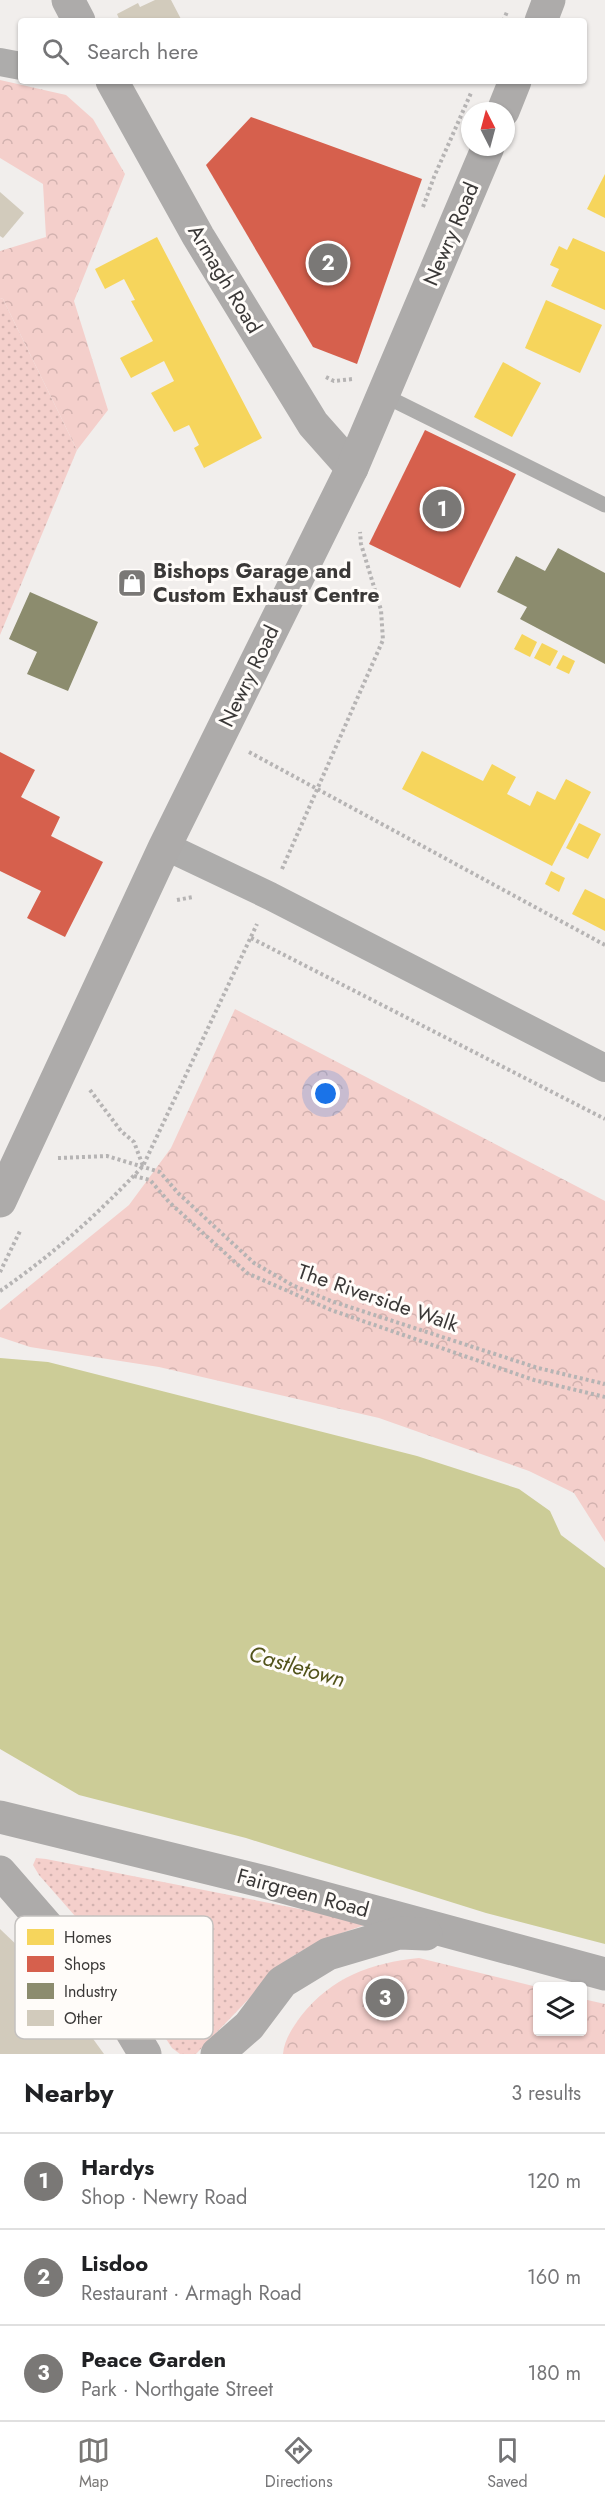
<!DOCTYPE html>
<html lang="en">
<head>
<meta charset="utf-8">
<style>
  body { margin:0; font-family:Jost,sans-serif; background:#f6f6f6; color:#202124 }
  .controls { position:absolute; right:18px; bottom:18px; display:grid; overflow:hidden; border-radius:6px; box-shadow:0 2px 4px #0004 }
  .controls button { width:54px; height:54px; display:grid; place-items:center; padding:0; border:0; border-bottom:2px solid #e0e0e0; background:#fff; color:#202124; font:30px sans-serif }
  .compass { position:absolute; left:461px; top:102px; width:54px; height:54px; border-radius:50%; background:#fff; box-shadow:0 2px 4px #0004; rotate:354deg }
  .you { position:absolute; left:326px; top:1094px; width:21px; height:21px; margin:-15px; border:4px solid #fff; border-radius:50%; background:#1a73e8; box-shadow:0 0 0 9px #1a73e833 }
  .badge { display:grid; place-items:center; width:39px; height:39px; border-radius:50%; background:#7a7876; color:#fff; font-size:20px; font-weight:700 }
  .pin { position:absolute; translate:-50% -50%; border:3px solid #fff; box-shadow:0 2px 6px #0006 }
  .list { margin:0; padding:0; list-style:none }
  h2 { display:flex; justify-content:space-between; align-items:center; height:78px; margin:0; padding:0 24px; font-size:26px }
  h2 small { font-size:20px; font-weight:400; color:#757577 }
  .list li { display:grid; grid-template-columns:39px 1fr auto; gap:18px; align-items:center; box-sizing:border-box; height:96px; padding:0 24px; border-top:2px solid #e0e0e0 }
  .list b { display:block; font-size:22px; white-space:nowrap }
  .list p { margin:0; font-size:20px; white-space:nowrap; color:#757577 }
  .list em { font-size:20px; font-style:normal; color:#757577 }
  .icon { flex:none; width:33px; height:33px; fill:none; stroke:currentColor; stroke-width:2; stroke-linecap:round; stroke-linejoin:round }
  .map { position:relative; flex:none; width:605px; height:2054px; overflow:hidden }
  .search { position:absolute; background:#fff; box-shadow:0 2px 4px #0004; left:18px; right:18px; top:18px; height:66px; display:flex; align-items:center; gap:15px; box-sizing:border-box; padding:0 21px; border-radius:6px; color:#757577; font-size:22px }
  .sheet { height:366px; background:#fff }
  nav { display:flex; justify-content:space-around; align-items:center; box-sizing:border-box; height:84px; border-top:2px solid #e0e0e0; background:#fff; font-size:16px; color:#757577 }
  nav a { display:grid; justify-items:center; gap:3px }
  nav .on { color:#7a7876 }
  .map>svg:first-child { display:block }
  .grass { fill:url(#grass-dots) }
  .forest { fill:url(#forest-crowns) }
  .water { fill:#cccc97 }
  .homes { fill:#f6d55c }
  .shops { fill:#d6604d }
  .industry { fill:#8c8c6e }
  .building { fill:#d2cbbc }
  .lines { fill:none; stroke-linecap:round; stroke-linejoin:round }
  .path { stroke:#b6b4b4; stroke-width:4; stroke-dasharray:3 3; stroke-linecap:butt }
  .service { stroke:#adacab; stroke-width:15 }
  .minor { stroke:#adacab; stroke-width:28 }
  .secondary { stroke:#adabaa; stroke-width:33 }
  .labels { text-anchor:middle; stroke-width:6; stroke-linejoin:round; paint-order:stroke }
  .street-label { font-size:21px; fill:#3a3837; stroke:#fffcf9 }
  .poi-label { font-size:21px; font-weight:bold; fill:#3a3837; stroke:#fffcf9; text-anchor:start }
  .water-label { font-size:22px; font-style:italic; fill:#52531a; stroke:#fffcf9 }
  .key { fill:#fffcf9; stroke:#c4c1bf; stroke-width:1.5 }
  .key-label { font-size:16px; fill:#3a3837 }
</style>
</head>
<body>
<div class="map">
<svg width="605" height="2054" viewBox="0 0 605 2054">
  <defs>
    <pattern id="grass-dots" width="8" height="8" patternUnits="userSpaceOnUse" patternTransform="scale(1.5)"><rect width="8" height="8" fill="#f4cfcb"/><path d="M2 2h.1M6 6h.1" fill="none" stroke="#d2b2af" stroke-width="1.8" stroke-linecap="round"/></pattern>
    <pattern id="forest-crowns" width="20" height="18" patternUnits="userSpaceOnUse" patternTransform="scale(1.5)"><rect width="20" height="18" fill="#f4cfcb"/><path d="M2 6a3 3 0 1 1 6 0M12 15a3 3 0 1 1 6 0" fill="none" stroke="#d2b2af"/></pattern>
  </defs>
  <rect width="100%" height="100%" fill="#f1eeec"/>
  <g class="grass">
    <path d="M0 298 3 299 77 450 0 635Z"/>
    <path d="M36 1858 46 1859 371 1923C340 1933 311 1943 284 1962L196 2054H180L172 2048 118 1965 39 1875 33 1865Z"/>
  </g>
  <g class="forest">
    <path d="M0 80 66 95 93 119 125 174 74 301 108 410 77 450 3 299 0 298V251L46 237 43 184 0 158Z"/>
    <path d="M235 1009 605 1201V1542L574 1493 529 1471 379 1418 159 1367 30 1347 0 1337V1310L129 1205 171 1148Z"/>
    <path d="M419 1958 537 1987 538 2032H582L583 1999 605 2004V2054H283C284 2040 293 2027 301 2016 332 1977 371 1963 419 1958Z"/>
  </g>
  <path class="water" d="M0 1358 48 1362 417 1456 519 1489 550 1511 561 1535 605 1568V1944L486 1913 246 1838 79 1795 0 1749Z"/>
  <g class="homes">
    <path d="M605 174V218L587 209Z"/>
    <path d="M157 237 262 438 204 468 194 448 199 445 189 425 174 432 151 393 174 381 164 361 131 378 120 358 153 341 131 301 135 300 124 279 105 289 95 269Z"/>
    <path d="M573 238 605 252V310L551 286 559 269 550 265 559 246 567 250Z"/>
    <path d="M546 300 602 325 580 373 525 348Z"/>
    <path d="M503 362 541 383 512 437 474 417Z"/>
    <path d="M522 634 537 642 530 657 514 649Z"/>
    <path d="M542 643 558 651 550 666 534 658Z"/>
    <path d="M563 655 575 661 569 674 556 668Z"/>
    <path d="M422 751 483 781 492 764 516 777 507 794 530 806 537 791 555 800 566 779 591 792 552 866 402 789Z"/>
    <path d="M579 823 601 834 588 859 566 848Z"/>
    <path d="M551 871 565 878 559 892 545 884Z"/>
    <path d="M585 889 605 899V931L572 914Z"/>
  </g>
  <g class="shops">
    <path d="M251 117 422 179 357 364 313 347 206 165Z"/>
    <path d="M425 430 516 474 460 588 369 544Z"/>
    <path d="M0 752 35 770 21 797 60 817 51 836 103 862 65 937 27 918 41 891 0 871Z"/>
  </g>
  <g class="industry">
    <path d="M558 548 605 573V664L520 619 527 607 497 592 516 556 545 571Z"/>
    <path d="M30 592 98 622 68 691 27 674 37 652 9 639Z"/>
  </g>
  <g class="building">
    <path d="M155 0H171L182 21H120L117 14 138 3 140 7Z"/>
    <path d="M0 192 24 213 3 238 0 236Z"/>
    <path d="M0 1929 43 1970 104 2054H0Z"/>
  </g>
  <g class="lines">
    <g class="path">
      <path d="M503 21 507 12"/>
      <path d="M423 207 434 177 471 93"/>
      <path d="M326 377 334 381 353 379"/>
      <path d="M249 752 605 945"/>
      <path d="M282 869 383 640 381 610 361 544 360 532"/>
      <path d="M177 900 193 897"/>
      <path d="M251 938 605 1119"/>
      <path d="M90 1090 121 1131 134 1142 143 1166"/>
      <path d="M58 1158 107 1156 160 1172 178 1193 254 1263 292 1285 331 1301 538 1368 605 1384"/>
      <path d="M134 1176 150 1180 169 1202 247 1273 331 1310 534 1380 605 1397"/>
      <path d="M0 1272 21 1229"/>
      <path d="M0 1291C55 1253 97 1215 143 1166L257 924"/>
    </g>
    <path class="service" d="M383 395 605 505"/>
    <g class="minor">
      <path d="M0 62 21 66"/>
      <path d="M165 846 270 896 605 1068"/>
    </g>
    <g class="secondary">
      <path d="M68 0 79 21"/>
      <path d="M541 21 549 0"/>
      <path d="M112 81 198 236 313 424 352 468"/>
      <path d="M503 111 515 81"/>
      <path d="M0 1201 165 846 352 468 488 147"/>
      <path d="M0 1817 265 1882 605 1974"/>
      <path d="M0 1872 115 2004 145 2054"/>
      <path d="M217 2054 249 2026 282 1982 328 1954 399 1933 426 1934"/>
    </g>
  </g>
  <defs>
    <g id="shop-square" transform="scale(1.5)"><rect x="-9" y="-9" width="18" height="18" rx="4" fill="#7a7876" stroke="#fffcf9"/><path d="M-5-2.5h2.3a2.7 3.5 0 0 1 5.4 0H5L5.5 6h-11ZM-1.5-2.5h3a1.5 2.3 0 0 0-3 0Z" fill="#fff"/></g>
  </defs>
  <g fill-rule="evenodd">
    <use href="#shop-square" x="132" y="583"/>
  </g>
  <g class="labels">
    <g class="street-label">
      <text transform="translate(451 234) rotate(-67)" y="7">Newry Road</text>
      <text transform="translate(225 279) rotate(59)" y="7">Armagh Road</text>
      <text transform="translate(249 676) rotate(-64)" y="7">Newry Road</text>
      <text transform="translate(378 1298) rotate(19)" y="7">The Riverside Walk</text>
      <text transform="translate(303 1893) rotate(15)" y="7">Fairgreen Road</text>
    </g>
    <g class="poi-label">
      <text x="153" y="578">Bishops Garage and<tspan x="153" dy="24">Custom Exhaust Centre</tspan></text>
    </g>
    <g class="water-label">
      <text transform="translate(297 1666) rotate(16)" y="8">Castletown</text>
    </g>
  </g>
  <rect x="15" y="1916" width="198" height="123" rx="9" class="key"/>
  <rect x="27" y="1929" width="27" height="16" fill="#f6d55c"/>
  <rect x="27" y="1956" width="27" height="16" fill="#d6604d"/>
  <rect x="27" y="1983" width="27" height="16" fill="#8c8c6e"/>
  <rect x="27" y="2010" width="27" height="16" fill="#d2cbbc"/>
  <g class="key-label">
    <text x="64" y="1943">Homes</text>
    <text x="64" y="1970">Shops</text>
    <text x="64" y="1997">Industry</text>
    <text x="64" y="2024">Other</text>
  </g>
</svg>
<div class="controls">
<button><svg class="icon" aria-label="layers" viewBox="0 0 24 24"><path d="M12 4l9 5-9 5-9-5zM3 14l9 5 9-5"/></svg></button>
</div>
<svg class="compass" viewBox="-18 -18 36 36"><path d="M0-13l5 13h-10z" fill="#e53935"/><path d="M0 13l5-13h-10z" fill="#757577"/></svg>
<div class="you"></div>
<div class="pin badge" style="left:442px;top:509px">1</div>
<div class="pin badge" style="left:328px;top:263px">2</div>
<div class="pin badge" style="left:385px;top:1998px">3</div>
<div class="search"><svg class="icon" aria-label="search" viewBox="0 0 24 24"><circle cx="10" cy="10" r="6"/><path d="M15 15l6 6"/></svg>Search here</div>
</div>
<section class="sheet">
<h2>Nearby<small>3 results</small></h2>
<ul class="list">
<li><span class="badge">1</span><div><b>Hardys</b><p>Shop · Newry Road</p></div><em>120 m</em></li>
<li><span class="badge">2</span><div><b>Lisdoo</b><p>Restaurant · Armagh Road</p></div><em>160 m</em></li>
<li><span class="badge">3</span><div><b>Peace Garden</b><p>Park · Northgate Street</p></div><em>180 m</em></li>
</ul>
</section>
<nav>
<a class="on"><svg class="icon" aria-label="map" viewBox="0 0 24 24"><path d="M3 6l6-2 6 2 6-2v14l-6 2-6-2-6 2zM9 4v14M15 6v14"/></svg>Map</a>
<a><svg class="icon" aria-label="directions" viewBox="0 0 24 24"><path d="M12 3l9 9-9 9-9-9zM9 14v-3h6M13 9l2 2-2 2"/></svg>Directions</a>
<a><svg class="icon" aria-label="saved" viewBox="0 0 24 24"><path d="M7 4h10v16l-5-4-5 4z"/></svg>Saved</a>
</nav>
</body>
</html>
